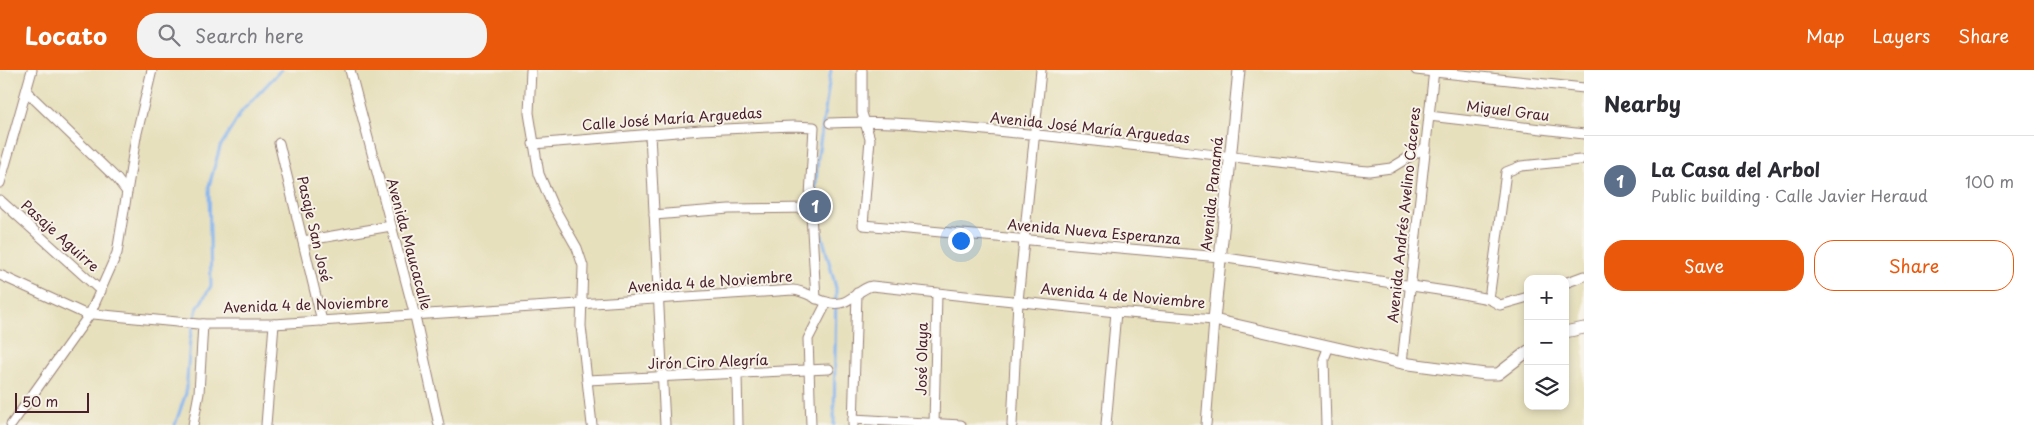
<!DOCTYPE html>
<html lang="en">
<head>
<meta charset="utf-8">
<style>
  body { margin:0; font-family:"Playpen Sans",sans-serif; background:#f2f2f3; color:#2b2b33 }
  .controls { position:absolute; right:15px; bottom:15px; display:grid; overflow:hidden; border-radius:10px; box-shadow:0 2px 8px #0003 }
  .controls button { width:45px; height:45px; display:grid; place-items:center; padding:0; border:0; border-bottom:1px solid #e1e1e2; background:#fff; color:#2b2b33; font:25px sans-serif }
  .scale { position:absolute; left:15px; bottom:12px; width:74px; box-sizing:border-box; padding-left:5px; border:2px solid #4a1f2b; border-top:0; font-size:14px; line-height:18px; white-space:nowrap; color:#4a1f2b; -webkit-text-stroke:4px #f7f3e8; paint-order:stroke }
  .you { position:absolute; left:960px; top:170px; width:18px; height:18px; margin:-12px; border:4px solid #fff; border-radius:50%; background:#1a73e8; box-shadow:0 0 0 8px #1a73e833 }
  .badge { display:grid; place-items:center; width:32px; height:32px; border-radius:50%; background:#ea580c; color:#fff; font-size:16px; font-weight:700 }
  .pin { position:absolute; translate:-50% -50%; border:2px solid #fff; box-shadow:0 1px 5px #0006 }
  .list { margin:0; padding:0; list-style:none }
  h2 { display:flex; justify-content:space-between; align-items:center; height:65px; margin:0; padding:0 20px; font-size:21px }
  h2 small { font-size:16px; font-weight:400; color:#7c7c81 }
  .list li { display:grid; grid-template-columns:32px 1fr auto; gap:15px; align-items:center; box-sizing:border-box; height:90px; padding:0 20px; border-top:1px solid #e1e1e2 }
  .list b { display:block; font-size:19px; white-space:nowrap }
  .list p { margin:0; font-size:16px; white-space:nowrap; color:#7c7c81 }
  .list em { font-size:16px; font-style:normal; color:#7c7c81 }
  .actions { display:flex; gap:10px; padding:15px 20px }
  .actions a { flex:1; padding:11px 0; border:1px solid #ea580c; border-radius:20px; text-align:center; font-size:18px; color:#ea580c }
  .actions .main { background:#ea580c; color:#fff }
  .icon { flex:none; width:28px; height:28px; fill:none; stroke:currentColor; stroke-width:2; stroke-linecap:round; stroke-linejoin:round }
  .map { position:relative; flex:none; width:1584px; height:355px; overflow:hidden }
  header { display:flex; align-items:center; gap:30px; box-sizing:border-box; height:70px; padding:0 25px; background:#ea580c; color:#fff }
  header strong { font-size:24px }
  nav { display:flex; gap:28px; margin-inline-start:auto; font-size:18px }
  .search { width:350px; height:45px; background:#f2f2f3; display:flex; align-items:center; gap:12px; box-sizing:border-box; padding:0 18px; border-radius:20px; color:#7c7c81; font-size:19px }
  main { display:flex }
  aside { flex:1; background:#fff }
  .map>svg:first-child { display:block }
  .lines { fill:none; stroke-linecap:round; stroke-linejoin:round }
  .stream { stroke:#85b5f0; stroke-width:3 }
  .minor-casing { stroke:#988074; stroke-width:11 }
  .tertiary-casing { stroke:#988074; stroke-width:13 }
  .minor { stroke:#fff; stroke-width:9 }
  .tertiary { stroke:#fff; stroke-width:11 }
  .labels { text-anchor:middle; stroke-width:4; stroke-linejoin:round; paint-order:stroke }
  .street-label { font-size:14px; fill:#4a1f2b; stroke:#f7f3e8 }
</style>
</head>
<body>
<header>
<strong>Locato</strong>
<div class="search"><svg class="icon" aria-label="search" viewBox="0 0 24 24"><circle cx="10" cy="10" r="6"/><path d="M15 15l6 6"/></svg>Search here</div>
<nav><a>Map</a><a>Layers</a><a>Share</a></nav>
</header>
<main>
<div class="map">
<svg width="1584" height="355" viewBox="0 0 1584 355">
  <rect width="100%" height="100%" fill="#f7f3e8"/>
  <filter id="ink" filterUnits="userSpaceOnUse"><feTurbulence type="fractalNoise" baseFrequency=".02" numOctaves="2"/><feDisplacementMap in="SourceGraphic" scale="10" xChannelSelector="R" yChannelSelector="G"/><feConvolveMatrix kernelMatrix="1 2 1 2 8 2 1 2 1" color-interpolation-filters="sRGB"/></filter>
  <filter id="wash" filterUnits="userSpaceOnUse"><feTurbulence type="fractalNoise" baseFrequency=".0096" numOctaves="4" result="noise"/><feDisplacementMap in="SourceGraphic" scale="20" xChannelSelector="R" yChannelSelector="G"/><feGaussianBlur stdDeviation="1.12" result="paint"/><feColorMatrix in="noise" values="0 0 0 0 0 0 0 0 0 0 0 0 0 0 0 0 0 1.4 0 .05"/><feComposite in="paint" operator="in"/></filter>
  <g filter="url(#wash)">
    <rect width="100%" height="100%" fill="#e7e0bd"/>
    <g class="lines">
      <g class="stream">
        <path d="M831 0 818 86 815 125 821 162 836 218 834 355"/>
        <path d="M175 355 186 323 190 269 197 239 211 216 209 116 220 77 242 41 281 0"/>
      </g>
    </g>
  </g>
  <g filter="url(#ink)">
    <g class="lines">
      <g class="minor-casing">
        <g id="minor">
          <path d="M350 0 415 246 439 355"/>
          <path d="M531 0 529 43 539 104 552 134 577 178 583 196 581 256 592 355"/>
          <path d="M862 0V43L870 69 863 155 1220 187 1452 222 1489 229 1500 235 1528 227"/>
          <path d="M1416 0 1584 18"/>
          <path d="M27 22 117 109 127 122"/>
          <path d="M1429 46 1584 64"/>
          <path d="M830 53C882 50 933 56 985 60 1113 71 1240 90 1369 101L1391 98 1426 77"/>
          <path d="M650 64 665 355"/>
          <path d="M279 73 322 251"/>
          <path d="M533 74 701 60 793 56 814 57 810 126 816 229"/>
          <path d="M0 113 32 0"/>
          <path d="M0 130 101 221"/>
          <path d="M654 145 729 139 810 138"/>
          <path d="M303 171 391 156"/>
          <path d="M0 205 83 243 198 254H274L793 220C809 221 822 236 840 233 851 232 860 218 872 216L1116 242 1214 250 1206 355"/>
          <path d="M1565 213 1584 206"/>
          <path d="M1489 229 1506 102 1521 96 1580 90"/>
          <path d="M1402 293 1434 0"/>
          <path d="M737 305 738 355"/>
          <path d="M587 310 829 299"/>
          <path d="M853 349 961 355"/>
          <path d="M11 355 90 244 117 183 136 67 152 0"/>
          <path d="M193 355 199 323 203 254"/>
          <path d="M266 355 274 254"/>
          <path d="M811 355 808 269 827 232"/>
          <path d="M853 355 857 223"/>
          <path d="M934 355 937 223"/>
          <path d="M1012 355 1018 231 1041 0"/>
          <path d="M1106 355 1116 242"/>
          <path d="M1326 355 1324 289 1329 276"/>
        </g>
      </g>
      <g class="tertiary-casing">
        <g id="tertiary">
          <path d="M1239 0 1214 250 1402 293 1485 304H1498L1528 281"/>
          <path d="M1565 262 1584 258"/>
        </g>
      </g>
      <use href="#minor" class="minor"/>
      <use href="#tertiary" class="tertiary"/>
    </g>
  </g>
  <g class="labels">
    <g class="street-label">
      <text transform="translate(1508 41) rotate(7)" y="5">Miguel Grau</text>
      <text transform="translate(672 49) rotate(-4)" y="5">Calle José María Arguedas</text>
      <text transform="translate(1090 58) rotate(6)" y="5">Avenida José María Arguedas</text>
      <text transform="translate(1212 124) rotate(-84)" y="5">Avenida Panamá</text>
      <text transform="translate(1404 145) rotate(-84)" y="5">Avenida Andrés Avelino Cáceres</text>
      <text transform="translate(314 159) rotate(77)" y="5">Pasaje San José</text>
      <text transform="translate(1094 162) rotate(5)" y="5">Avenida Nueva Esperanza</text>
      <text transform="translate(60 166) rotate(42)" y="5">Pasaje Aguirre</text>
      <text transform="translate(409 174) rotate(75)" y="5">Avenida Maucacalle</text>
      <text transform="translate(710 212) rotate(-4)" y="5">Avenida 4 de Noviembre</text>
      <text transform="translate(1123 226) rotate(5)" y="5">Avenida 4 de Noviembre</text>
      <text transform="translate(306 235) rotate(-2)" y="5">Avenida 4 de Noviembre</text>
      <text transform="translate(922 289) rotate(-89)" y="5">José Olaya</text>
      <text transform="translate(708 292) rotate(-2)" y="5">Jirón Ciro Alegría</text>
    </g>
  </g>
</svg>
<div class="controls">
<button>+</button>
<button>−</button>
<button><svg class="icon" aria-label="layers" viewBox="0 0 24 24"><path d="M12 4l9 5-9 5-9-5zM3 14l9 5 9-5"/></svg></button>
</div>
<div class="scale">50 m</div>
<div class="you"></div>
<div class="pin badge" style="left:815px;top:136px;background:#5c6f8a">1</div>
</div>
<aside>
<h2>Nearby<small></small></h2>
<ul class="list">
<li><span class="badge" style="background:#5c6f8a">1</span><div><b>La Casa del Arbol</b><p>Public building · Calle Javier Heraud</p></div><em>100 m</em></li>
</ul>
<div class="actions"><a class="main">Save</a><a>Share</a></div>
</aside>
</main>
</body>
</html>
